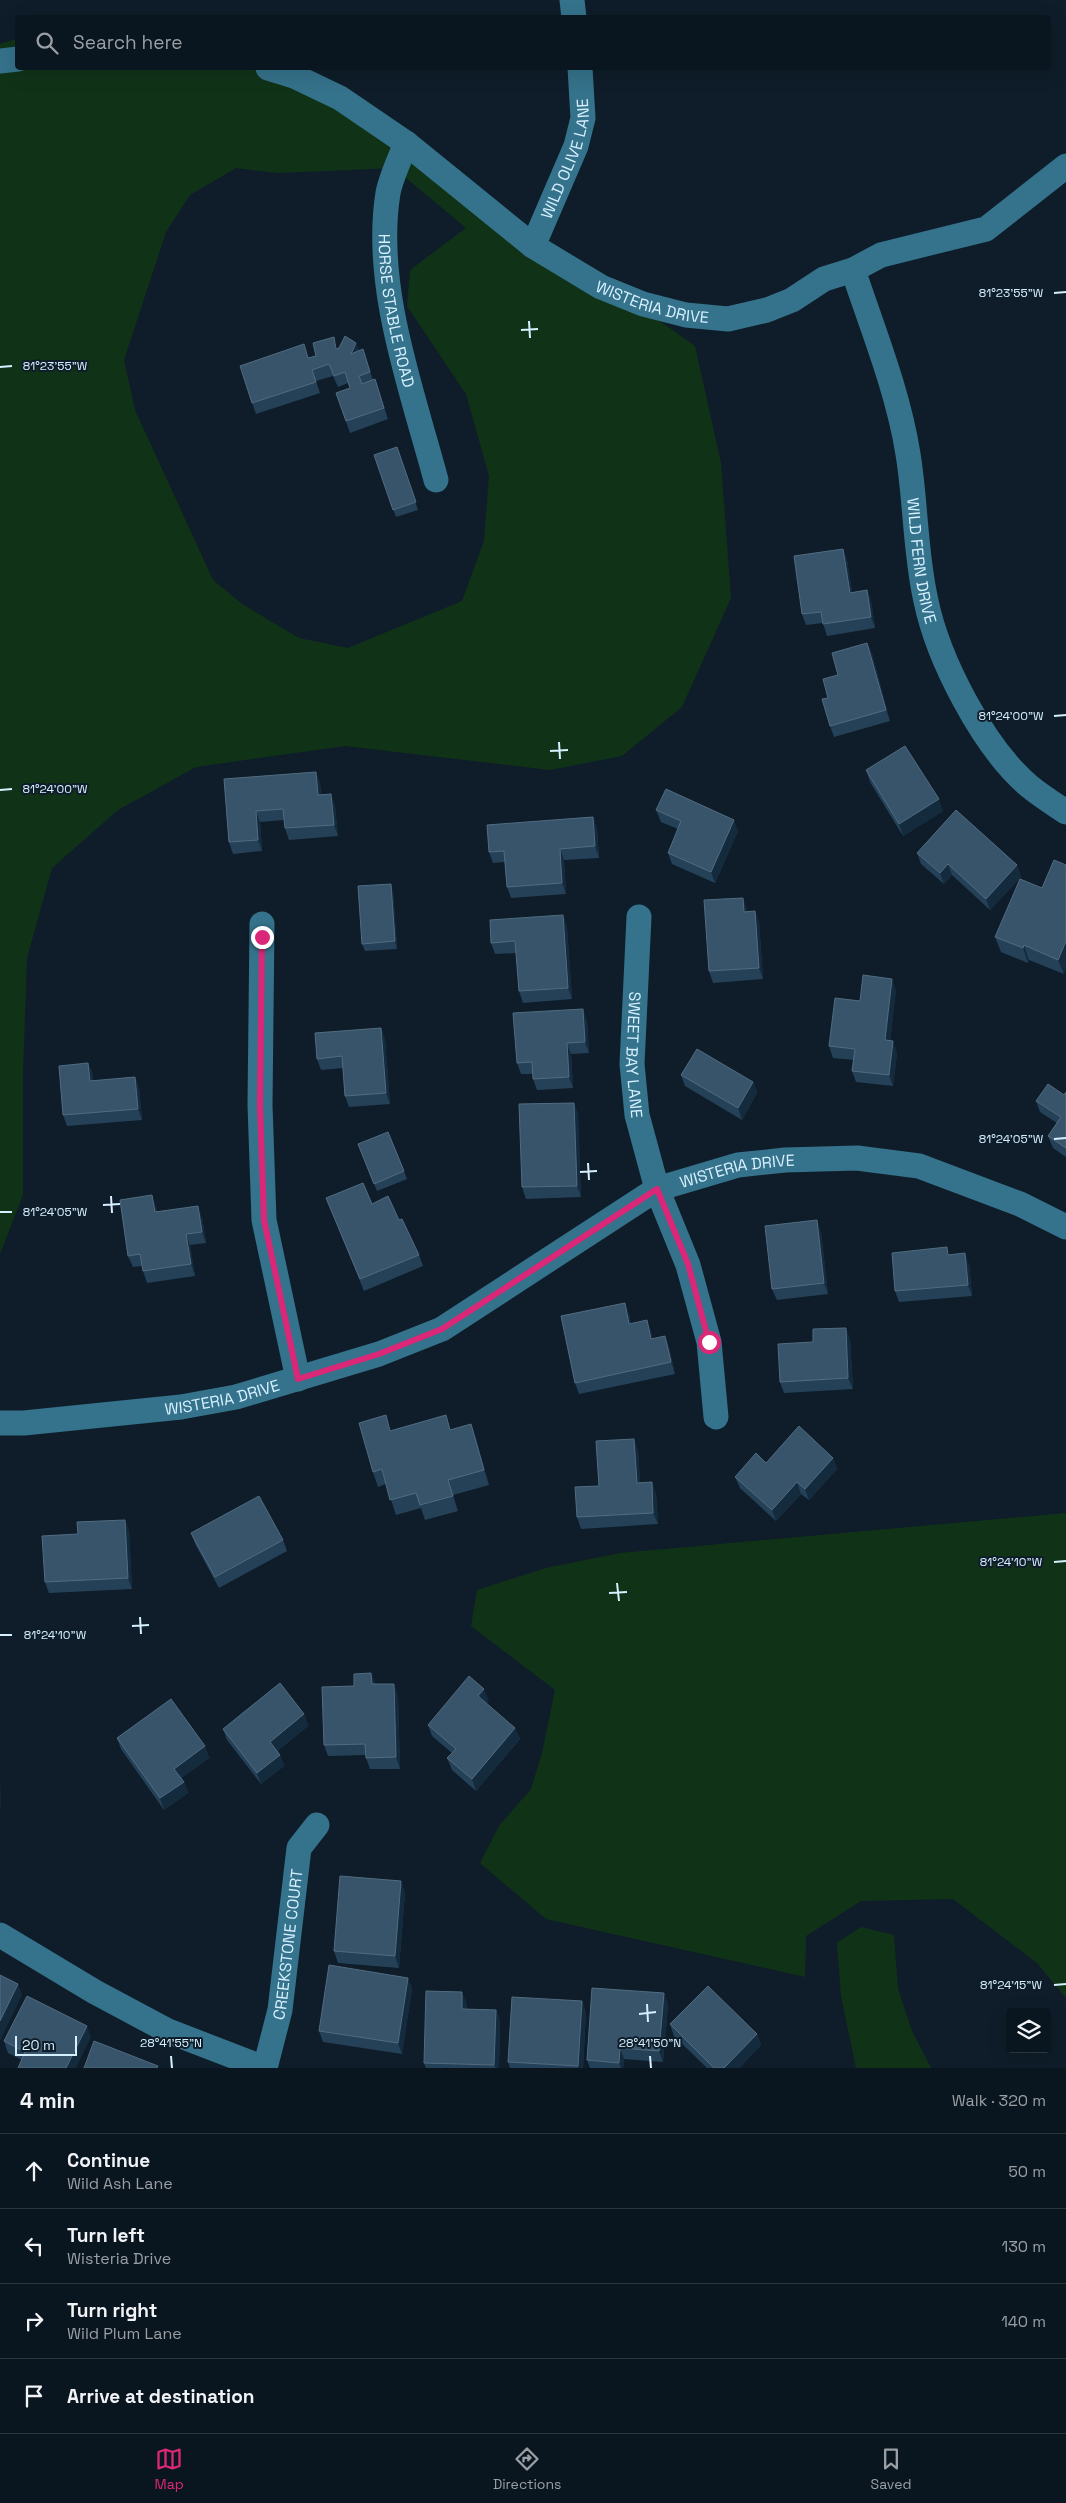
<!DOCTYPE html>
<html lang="en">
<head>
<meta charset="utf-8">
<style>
  body { margin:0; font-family:"Space Grotesk",sans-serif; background:#131f28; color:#f1f3f6 }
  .controls { position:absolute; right:15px; bottom:15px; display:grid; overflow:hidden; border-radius:5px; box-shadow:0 5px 20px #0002 }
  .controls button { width:45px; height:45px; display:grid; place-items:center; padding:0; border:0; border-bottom:1px solid #2a353d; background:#0a161f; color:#f1f3f6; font:25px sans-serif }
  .scale { position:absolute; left:15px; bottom:12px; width:62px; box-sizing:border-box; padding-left:5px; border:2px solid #d6f0ff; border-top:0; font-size:14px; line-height:18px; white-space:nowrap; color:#d6f0ff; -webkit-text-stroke:4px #0e1d29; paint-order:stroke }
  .stop { position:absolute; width:15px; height:15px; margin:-11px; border:4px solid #db2777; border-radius:50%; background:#fff }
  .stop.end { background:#db2777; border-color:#fff; box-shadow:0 1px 5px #0008 }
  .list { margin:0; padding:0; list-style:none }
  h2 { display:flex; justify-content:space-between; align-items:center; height:65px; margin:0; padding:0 20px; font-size:21px }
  h2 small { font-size:16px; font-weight:400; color:#999fa4 }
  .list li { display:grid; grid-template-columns:32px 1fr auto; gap:15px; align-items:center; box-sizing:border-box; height:75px; padding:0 20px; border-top:1px solid #2a353d }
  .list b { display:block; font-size:19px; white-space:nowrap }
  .list p { margin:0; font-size:16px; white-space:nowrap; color:#999fa4 }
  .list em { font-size:16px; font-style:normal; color:#999fa4 }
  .icon { flex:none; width:28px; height:28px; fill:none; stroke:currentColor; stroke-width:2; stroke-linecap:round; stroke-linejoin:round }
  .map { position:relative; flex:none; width:1066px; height:2068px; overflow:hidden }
  .search { position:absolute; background:#0a161f; box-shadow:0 5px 20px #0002; left:15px; right:15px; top:15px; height:55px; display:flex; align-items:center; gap:12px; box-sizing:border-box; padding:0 18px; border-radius:5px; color:#999fa4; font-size:19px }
  .sheet { height:365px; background:#0a161f }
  nav { display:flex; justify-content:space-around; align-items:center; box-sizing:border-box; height:70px; border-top:1px solid #2a353d; background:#0a161f; font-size:14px; color:#999fa4 }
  nav a { display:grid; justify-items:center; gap:2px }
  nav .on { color:#db2777 }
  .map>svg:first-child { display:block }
  .green { fill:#103318; fill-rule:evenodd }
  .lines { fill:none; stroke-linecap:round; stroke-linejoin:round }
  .minor { stroke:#35728b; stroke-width:25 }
  .wall { fill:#254158 }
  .shaded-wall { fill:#142b3d }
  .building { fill:#38546a; stroke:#516c81 }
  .route { stroke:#db2777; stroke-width:6 }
  .ticks { fill:none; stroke:#d6f0ff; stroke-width:2 }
  .labels { text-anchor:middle; stroke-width:4; stroke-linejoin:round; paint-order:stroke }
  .street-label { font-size:16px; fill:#d6f0ff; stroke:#0e1d29 }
  .ticks-label { font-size:12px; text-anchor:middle; fill:#d6f0ff; stroke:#0e1d29; stroke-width:4; stroke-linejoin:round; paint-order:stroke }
</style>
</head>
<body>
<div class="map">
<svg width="1066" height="2068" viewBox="0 0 1066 2068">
  <rect width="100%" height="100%" fill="#0e1d29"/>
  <g class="green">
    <path d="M13 40H17L18 68H277L314 75 695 346 721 463 731 598 682 707 622 756 550 770 345 746 196 767 118 810 52 868 27 958 23 1072V1195L0 1254V44ZM236 168 278 173 394 168 466 228 410 270 407 306 466 394 489 476 484 541 462 601 348 648 299 638 242 604 213 580 135 410 124 360 166 232 190 195Z"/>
    <path d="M1066 1513V1998L1037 1963 953 1899 861 1901 806 1936 805 1977 546 1919 480 1863 499 1826 531 1789 542 1753 555 1690 471 1626 477 1590 546 1568 620 1553Z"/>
    <path d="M861 1927 894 1935 898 1989 912 2031 931 2068H856L841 1996 837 1943Z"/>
  </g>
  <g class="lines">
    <g class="minor">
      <path d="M572 0 574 18"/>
      <path d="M0 61 18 59"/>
      <path id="s1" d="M268 68 294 76 340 98 406 143 533 246 601 287 643 304 686 315 728 319 767 310 792 300 824 279 853 270 881 255 986 229 1066 166"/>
      <path id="s2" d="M406 143C400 159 391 177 388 193 373 286 412 390 436 480"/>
      <path id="s3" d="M533 246 576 146 583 118 580 68"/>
      <path id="s4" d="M853 270C873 330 898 391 908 454 916 503 915 553 926 601 938 659 983 747 1029 786 1041 796 1054 804 1066 812"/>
      <path id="s5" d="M639 917 632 1064 637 1115 657 1189 688 1265 709 1342 716 1417"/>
      <path d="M262 924 260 1105 264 1220 298 1379"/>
      <path id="s6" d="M0 1423H24L181 1407 236 1397 379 1354 442 1329 657 1189 738 1165 785 1160 857 1158 919 1166 1020 1204 1066 1227"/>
      <path d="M0 1935 95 1992 168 2031 264 2068"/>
      <path id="s7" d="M265 2068 280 2010 299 1848 317 1825"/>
    </g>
  </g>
  <g class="wall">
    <path d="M338 348 359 351 367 361 373 380 375 379 388 419 350 433 336 393 350 388 348 383 338 387 333 376 316 381 320 393 256 414 252 403 309 358Z"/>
    <path d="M397 447 418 510 396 517 374 455Z"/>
    <path d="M843 549 847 560 852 592 867 590 871 601 875 628 827 636 823 623 806 625 802 614Z"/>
    <path d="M867 643 872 654 890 721 834 737 830 726 828 698 838 675Z"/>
    <path d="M866 770 943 811 903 836 870 782Z"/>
    <path d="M224 779 320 783 321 795 335 806 338 836 289 840 285 828 284 820 260 822 262 851 233 854 229 842Z"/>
    <path d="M656 810 738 831 715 883 672 864 668 853 678 829 661 822Z"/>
    <path d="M593 817 597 829 599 858 564 860 566 894 511 898 507 887 505 862 493 863 489 852Z"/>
    <path d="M917 853 1017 865 1021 877 990 910 952 875 944 884 921 864Z"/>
    <path d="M1042 888 1064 974 1029 960 1028 963 1001 952 995 937Z"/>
    <path d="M393 891 397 949 365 951 362 944Z"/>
    <path d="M747 909V912L755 911 759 922 763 979 713 983 709 971Z"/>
    <path d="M563 915 567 927 572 999 523 1003 519 991 516 953 495 954 491 943Z"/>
    <path d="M896 990 890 1041 897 1053 893 1086 856 1082 852 1071 854 1060 833 1058 829 1046 860 1001Z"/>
    <path d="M587 1020 589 1053 571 1054 573 1088 537 1090 533 1079V1074H521L517 1063Z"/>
    <path d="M381 1028 385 1039 390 1104 349 1107 345 1096 343 1068 321 1070 317 1059Z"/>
    <path d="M88 1063 93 1074V1081L135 1077 139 1088 142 1120 67 1126 63 1115Z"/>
    <path d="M681 1075 753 1082 757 1093 742 1120 685 1086Z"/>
    <path d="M1066 1092V1157L1053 1148 1048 1136 1057 1123 1040 1112 1036 1101 1064 1095Z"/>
    <path d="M574 1103 578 1114 581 1197 526 1199 522 1187Z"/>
    <path d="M361 1152 404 1171 407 1179 377 1191Z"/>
    <path d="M326 1198 372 1204 399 1220 419 1255 423 1266 364 1291Z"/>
    <path d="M156 1206 157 1212 202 1217 206 1243 190 1245 195 1276 147 1283 143 1271 142 1266 133 1267 128 1256Z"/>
    <path d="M821 1232 828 1294 777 1300 772 1289Z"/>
    <path d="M969 1264 972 1296 899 1302 895 1291Z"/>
    <path d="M629 1314 631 1324 651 1331 652 1338 669 1347 675 1374 579 1394 575 1383Z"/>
    <path d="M850 1339 853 1389 784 1393 780 1382 813 1342Z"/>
    <path d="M471 1424 476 1439 489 1485 453 1495 458 1511 425 1520 421 1508 396 1515 386 1484 378 1487 373 1472 391 1430H452Z"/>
    <path d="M638 1450 640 1483 656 1493 658 1524 581 1529 577 1517 599 1486Z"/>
    <path d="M833 1458 837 1469 809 1500 801 1494 776 1521 740 1488 735 1477 766 1463Z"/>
    <path d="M125 1520 129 1531 132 1589 49 1593 45 1582 78 1534Z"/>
    <path d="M191 1533 283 1540 287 1551 219 1588 195 1544Z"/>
    <path d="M375 1684 398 1695 400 1769H370L366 1758V1755L328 1756 324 1745 354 1686Z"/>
    <path d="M489 1701 486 1703 515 1728 520 1739 476 1791 452 1770 447 1758 452 1753 432 1736 428 1725Z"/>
    <path d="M304 1714 308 1726 277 1751 280 1755 284 1766 261 1784 227 1740 223 1729Z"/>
    <path d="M117 1738 205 1746 209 1758 181 1778 184 1782 188 1793 164 1810 121 1749Z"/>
    <path d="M405 1892 399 1968 338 1963 334 1951Z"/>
    <path d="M408 1978 412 1989 402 2054 323 2042 319 2031Z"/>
    <path d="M664 1993 668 2005 663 2062 624 2059 623 2068H590L587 2060Z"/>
    <path d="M582 2001 586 2013 583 2068H510L508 2062Z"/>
    <path d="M467 2004 466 2009 496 2010 500 2021 499 2068H426L424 2063Z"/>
    <path d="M670 2024 757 2034 761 2045 739 2068H707L674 2036Z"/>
    <path d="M91 2037 22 2060 8 2053 4 2041Z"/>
  </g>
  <g class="shaded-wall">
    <path d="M356 343 361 354H351Z"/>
    <path d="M363 349 367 361 374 383 370 372Z"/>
    <path d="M843 549 847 560 854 604 850 593Z"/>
    <path d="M867 590 871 601 875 628 871 617Z"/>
    <path d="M867 643 872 654 890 721 886 710Z"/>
    <path d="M316 772 320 783 322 807 318 795Z"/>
    <path d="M331 794 335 806 338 836 334 825Z"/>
    <path d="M939 799 943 811 903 836 899 824Z"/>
    <path d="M256 811 260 822 262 851 258 840Z"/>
    <path d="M593 817 597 829 599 858 595 846Z"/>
    <path d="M734 820 738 831 715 883 711 872Z"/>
    <path d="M560 849 564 860 566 894 562 883Z"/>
    <path d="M948 864 952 875 944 884 940 873Z"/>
    <path d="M1017 865 1021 877 990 910 986 899Z"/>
    <path d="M391 884 393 891 397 949 395 941Z"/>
    <path d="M743 898 747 909 748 923 744 912Z"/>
    <path d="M755 911 759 922 763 979 759 968Z"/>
    <path d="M563 915 567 927 572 999 568 988Z"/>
    <path d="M1066 941V968L1064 974 1058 960Z"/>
    <path d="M1024 945 1029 960 1028 963 1023 948Z"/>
    <path d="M892 979 896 990 889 1052 885 1040Z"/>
    <path d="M583 1009 587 1020 589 1053 585 1042Z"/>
    <path d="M381 1028 385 1039 390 1104 386 1093Z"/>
    <path d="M893 1041 897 1053 893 1086 889 1075Z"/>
    <path d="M567 1043 571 1054 573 1088 569 1077Z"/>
    <path d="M88 1063 93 1074 94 1092 90 1081Z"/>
    <path d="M135 1077 139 1088 142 1120 138 1109Z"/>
    <path d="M753 1082 757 1093 742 1120 738 1108Z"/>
    <path d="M574 1103 578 1114 581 1197 577 1186Z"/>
    <path d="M152 1195 156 1206 159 1223 155 1212Z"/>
    <path d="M198 1206 202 1217 206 1243 202 1232Z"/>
    <path d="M817 1220 821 1232 828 1294 824 1283Z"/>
    <path d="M186 1234 190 1245 195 1276 191 1264Z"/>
    <path d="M965 1253 969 1264 972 1296 968 1285Z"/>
    <path d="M625 1303 629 1314 633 1335 629 1324Z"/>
    <path d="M647 1320 651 1331 655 1350 651 1339Z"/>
    <path d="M846 1328 850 1339 853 1389 848 1378Z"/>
    <path d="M665 1336 669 1347 675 1374 671 1362Z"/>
    <path d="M471 1424 476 1439 489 1485 484 1470Z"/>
    <path d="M634 1439 638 1450 641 1494 637 1483Z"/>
    <path d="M833 1458 837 1469 809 1500 805 1489Z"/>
    <path d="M652 1482 656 1493 658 1524 653 1513Z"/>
    <path d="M797 1482 801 1494 776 1521 772 1510Z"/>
    <path d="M125 1520 129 1531 132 1589 128 1578Z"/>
    <path d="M371 1673 376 1685 372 1684Z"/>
    <path d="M394 1684 398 1695 400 1769 396 1757Z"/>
    <path d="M484 1689 489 1701 482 1708 478 1696Z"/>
    <path d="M304 1714 308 1726 274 1753 270 1742Z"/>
    <path d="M515 1728 520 1739 476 1791 472 1779Z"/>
    <path d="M205 1746 209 1758 178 1780 174 1769Z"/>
    <path d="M280 1755 284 1766 261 1784 257 1773Z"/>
    <path d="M0 1774 1 1809 0 1805Z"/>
    <path d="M184 1782 188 1793 164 1810 160 1798Z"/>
    <path d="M401 1881 405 1892 399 1968 395 1956Z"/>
    <path d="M408 1978 412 1989 402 2054 398 2043Z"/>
    <path d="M18 1984 22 1995 0 2041V2021Z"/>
    <path d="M462 1992 467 2004 466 2020 462 2009Z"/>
    <path d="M664 1993 668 2005 663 2062 659 2051Z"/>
    <path d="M582 2001 586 2013 583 2068H579L578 2066Z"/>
    <path d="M496 2010 500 2021 499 2068H496L494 2065Z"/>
    <path d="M87 2026 91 2037 76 2068H66Z"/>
    <path d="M757 2034 761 2045 739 2068H724Z"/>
    <path d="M620 2048 624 2059 623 2068H621L619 2063Z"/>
  </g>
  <g class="building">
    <path d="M345 336 356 343 351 354 363 349 370 372 359 376 362 384 375 379 384 408 346 421 336 393 350 388 345 372 334 376 329 364 312 370 316 382 252 403 240 366 304 344 308 358 316 356 313 343 334 337 336 349 339 348Z"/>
    <path d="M397 447 416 502 393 510 374 455Z"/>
    <path d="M843 549 850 593 867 590 871 617 823 624 821 612 802 614 794 556Z"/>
    <path d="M867 643 886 710 830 726 822 699 828 698 823 679 838 675 832 653Z"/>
    <path d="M905 746 939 799 899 824 866 770Z"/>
    <path d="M316 772 318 795 331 794 334 825 285 828 283 809 256 811 258 840 229 842 224 779Z"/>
    <path d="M666 789 734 820 711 872 668 853 681 821 656 810Z"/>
    <path d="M956 810 1017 865 986 899 948 864 940 873 917 853Z"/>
    <path d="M593 817 595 846 560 849 562 883 507 887 504 851 489 852 487 825Z"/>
    <path d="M1054 860 1066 865V941L1058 960 1024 945 1023 948 995 937 1020 879 1042 888Z"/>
    <path d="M391 884 395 941 362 944 358 886Z"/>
    <path d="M743 898 744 912 755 911 759 968 709 971 704 900Z"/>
    <path d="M563 915 568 988 519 991 515 941 491 943 490 920Z"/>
    <path d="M863 975 892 979 885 1040 893 1041 889 1075 852 1071 855 1049 829 1046 835 998 860 1001Z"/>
    <path d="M583 1009 585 1042 567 1043 569 1077 533 1079 532 1062 517 1063 513 1013Z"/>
    <path d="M381 1028 386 1093 345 1096 342 1056 317 1059 315 1033Z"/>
    <path d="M697 1049 753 1082 738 1108 681 1075Z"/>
    <path d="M88 1063 90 1081 135 1077 138 1109 63 1115 59 1066Z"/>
    <path d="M1048 1084 1064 1095 1066 1092V1148L1048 1136 1061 1117 1036 1101Z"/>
    <path d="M574 1103 577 1186 522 1187 519 1104Z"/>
    <path d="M388 1132 404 1171 374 1184 358 1144Z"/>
    <path d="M363 1183 372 1204 388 1196 399 1220 402 1219 419 1255 360 1279 326 1198Z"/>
    <path d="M152 1195 155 1212 198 1206 202 1232 186 1234 191 1264 143 1271 140 1254 128 1256 120 1200Z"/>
    <path d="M817 1220 824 1283 772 1289 765 1226Z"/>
    <path d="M947 1247 948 1255 965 1253 968 1285 895 1291 892 1253Z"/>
    <path d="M625 1303 629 1324 647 1320 651 1339 665 1336 671 1362 575 1383 561 1316Z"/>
    <path d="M846 1328 848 1378 780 1382 778 1344 813 1342V1329Z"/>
    <path d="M386 1415 390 1431 446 1415 450 1430 471 1424 484 1470 448 1480 453 1496 420 1505 416 1493 390 1500 382 1469 373 1472 359 1423Z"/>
    <path d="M799 1426 833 1458 805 1489 797 1482 772 1510 735 1477 756 1453 766 1463Z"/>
    <path d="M634 1439 637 1483 652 1482 653 1513 577 1517 575 1487 599 1486 596 1441Z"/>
    <path d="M259 1496 283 1540 215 1577 191 1533Z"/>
    <path d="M125 1520 128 1578 45 1582 42 1536 78 1534 77 1522Z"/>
    <path d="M371 1673 372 1684H394L396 1757 366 1758 365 1744 324 1745 322 1687 354 1686V1674Z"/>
    <path d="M469 1676 484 1689 478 1696 515 1728 472 1779 447 1758 456 1749 428 1725Z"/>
    <path d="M280 1683 304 1714 270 1742 280 1755 257 1773 223 1729Z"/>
    <path d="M171 1699 205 1746 174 1769 184 1782 160 1798 117 1738Z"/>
    <path d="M340 1876 401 1881 395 1956 334 1951Z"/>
    <path d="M329 1965 408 1978 398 2043 319 2031Z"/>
    <path d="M0 1975 18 1984 0 2021Z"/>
    <path d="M708 1986 757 2034 724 2068H714L670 2024Z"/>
    <path d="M592 1988 664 1993 659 2051 620 2048 619 2063 587 2060Z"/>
    <path d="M426 1991 462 1992V2009L496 2010 494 2065 424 2063Z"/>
    <path d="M27 1996 87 2026 66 2068H18L25 2052 4 2041Z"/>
    <path d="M512 1997 582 2001 578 2066 508 2062Z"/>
    <path d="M94 2041 158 2066 157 2068H84Z"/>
  </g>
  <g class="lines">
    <path class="route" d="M262 937 260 1105 264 1220 298 1379 379 1354 442 1329 657 1189 688 1264 709 1342"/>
  </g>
  <path class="ticks" d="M1054 293 1066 292M529 321 530 338M521 330 538 329M0 367 12 366M1054 716 1066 715M559 742 560 759M550 751 568 750M0 790 12 789M1054 1139 1066 1138M588 1163 589 1180M580 1172 597 1171M111 1196 112 1213M103 1205 120 1204M0 1212H12M1054 1562 1066 1561M617 1583 619 1601M609 1593 627 1592M140 1617 141 1634M132 1626 149 1625M0 1635H12M1054 1985 1066 1984M647 2004 648 2022M639 2014 656 2012M171 2056 172 2068M650 2056 651 2068"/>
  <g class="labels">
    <g class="street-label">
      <text dy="6" stroke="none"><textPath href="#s3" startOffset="94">WILD OLIVE LANE</textPath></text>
      <text dy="6" stroke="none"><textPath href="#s1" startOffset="455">WISTERIA DRIVE</textPath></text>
      <text dy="6" stroke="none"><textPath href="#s2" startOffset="172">HORSE STABLE ROAD</textPath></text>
      <text dy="6" stroke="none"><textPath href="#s4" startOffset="300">WILD FERN DRIVE</textPath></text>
      <text dy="6" stroke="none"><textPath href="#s5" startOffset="138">SWEET BAY LANE</textPath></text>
      <text dy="6" stroke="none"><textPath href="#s6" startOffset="794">WISTERIA DRIVE</textPath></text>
      <text dy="6" stroke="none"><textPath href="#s6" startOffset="224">WISTERIA DRIVE</textPath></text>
      <text dy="6" stroke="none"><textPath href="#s7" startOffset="126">CREEKSTONE COURT</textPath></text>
    </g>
  </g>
  <g class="ticks-label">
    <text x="1011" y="297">81°23'55"W</text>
    <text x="55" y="370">81°23'55"W</text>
    <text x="1011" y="720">81°24'00"W</text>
    <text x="55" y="793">81°24'00"W</text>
    <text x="1011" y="1143">81°24'05"W</text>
    <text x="55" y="1216">81°24'05"W</text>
    <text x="1011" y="1566">81°24'10"W</text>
    <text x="55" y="1639">81°24'10"W</text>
    <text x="1011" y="1989">81°24'15"W</text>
    <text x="171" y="2047">28°41'55"N</text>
    <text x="650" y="2047">28°41'50"N</text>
  </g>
</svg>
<div class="controls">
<button><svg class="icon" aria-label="layers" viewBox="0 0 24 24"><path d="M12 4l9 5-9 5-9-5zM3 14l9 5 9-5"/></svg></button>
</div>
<div class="scale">20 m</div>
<div class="stop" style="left:709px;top:1342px"></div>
<div class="stop end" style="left:262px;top:937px"></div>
<div class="search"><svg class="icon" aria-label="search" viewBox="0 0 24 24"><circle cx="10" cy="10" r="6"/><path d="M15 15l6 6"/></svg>Search here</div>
</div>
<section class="sheet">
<h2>4 min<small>Walk · 320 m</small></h2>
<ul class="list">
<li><svg class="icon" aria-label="ahead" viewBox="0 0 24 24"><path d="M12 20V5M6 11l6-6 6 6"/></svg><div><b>Continue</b><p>Wild Ash Lane</p></div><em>50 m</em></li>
<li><svg class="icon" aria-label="left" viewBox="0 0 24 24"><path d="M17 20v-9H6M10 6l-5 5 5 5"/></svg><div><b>Turn left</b><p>Wisteria Drive</p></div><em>130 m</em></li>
<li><svg class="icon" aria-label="right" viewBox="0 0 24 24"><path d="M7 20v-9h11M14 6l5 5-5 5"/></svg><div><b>Turn right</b><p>Wild Plum Lane</p></div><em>140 m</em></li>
<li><svg class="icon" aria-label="arrive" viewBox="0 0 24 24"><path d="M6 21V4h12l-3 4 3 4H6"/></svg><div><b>Arrive at destination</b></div></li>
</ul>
</section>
<nav>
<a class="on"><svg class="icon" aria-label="map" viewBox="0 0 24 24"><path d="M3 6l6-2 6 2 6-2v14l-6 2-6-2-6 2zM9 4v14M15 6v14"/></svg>Map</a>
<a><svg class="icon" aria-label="directions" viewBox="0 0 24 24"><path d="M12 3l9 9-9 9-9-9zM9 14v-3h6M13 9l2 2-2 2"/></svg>Directions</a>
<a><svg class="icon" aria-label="saved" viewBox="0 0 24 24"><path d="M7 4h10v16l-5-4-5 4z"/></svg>Saved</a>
</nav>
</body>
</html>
